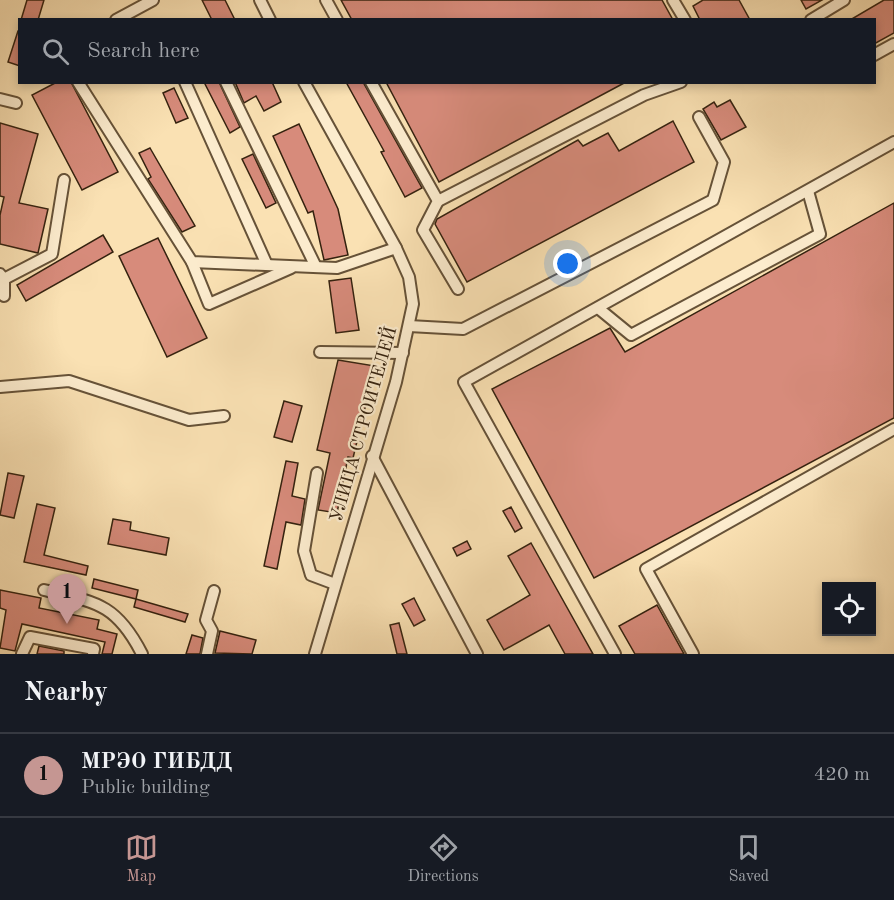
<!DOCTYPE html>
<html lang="en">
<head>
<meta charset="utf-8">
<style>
  body { margin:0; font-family:"Old Standard TT",serif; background:#20242c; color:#f1f3f6 }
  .controls { position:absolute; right:18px; bottom:18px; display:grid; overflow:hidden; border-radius:0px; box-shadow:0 3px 9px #0003 }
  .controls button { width:54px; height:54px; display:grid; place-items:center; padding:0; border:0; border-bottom:2px solid #363941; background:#171b24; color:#f1f3f6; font:30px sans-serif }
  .you { position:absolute; left:568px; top:264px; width:21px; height:21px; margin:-15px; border:4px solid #fff; border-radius:50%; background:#1a73e8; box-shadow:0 0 0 9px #1a73e833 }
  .badge { display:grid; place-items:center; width:39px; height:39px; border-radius:50%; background:#c59692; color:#111; font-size:20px; font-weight:700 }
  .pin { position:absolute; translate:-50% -50px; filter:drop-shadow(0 2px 3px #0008) }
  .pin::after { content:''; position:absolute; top:32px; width:21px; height:18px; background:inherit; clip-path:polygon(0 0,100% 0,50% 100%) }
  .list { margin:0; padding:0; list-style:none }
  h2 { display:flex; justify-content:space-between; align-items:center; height:78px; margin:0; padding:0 24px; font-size:26px }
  h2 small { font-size:20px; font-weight:400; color:#9ea1a6 }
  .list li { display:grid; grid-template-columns:39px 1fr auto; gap:18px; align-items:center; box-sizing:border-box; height:84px; padding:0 24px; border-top:2px solid #363941 }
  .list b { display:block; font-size:22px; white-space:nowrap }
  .list p { margin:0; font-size:20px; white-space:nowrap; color:#9ea1a6 }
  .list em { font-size:20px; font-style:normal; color:#9ea1a6 }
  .icon { flex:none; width:33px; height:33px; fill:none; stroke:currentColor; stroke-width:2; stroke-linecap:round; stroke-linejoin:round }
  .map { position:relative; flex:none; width:894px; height:654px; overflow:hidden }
  .search { position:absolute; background:#171b24; box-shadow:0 3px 9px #0003; left:18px; right:18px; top:18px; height:66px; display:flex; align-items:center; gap:15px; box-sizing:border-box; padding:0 21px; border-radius:0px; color:#9ea1a6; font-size:22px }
  .sheet { height:162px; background:#171b24 }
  nav { display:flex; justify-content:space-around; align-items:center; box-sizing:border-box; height:84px; border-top:2px solid #363941; background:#171b24; font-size:16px; color:#9ea1a6 }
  nav a { display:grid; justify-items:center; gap:3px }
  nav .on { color:#c59692 }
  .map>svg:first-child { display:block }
  .building { fill:#d78b7b; stroke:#35220f; stroke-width:1.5 }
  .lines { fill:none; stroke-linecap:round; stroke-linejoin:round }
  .minor-casing { stroke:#665238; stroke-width:14 }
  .minor { stroke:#fcecce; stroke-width:10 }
  .labels { text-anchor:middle; stroke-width:4.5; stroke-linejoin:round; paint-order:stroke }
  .street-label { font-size:18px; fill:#35220f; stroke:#fcecce }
</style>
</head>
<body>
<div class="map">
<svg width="894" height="654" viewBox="0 0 894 654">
  <rect width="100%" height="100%" fill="#fae1b3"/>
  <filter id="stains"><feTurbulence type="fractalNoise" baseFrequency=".00333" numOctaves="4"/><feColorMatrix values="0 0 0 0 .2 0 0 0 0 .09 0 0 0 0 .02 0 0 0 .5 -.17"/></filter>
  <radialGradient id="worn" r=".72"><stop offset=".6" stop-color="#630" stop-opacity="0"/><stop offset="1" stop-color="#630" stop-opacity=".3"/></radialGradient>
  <g class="building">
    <path d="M27 0H44L38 20H21Z"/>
    <path d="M202 0H225L235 20H212Z"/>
    <path d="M341 0H662L673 20H352Z"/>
    <path d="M703 0H739L750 20H700L693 6Z"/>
    <path d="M801 0H822L806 9Z"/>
    <path d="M884 0H894V33L874 44V20H850Z"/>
    <path d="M18 31H20V66L8 62Z"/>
    <path d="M57 82H71L118 172 82 190 32 95Z"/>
    <path d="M204 82H219L240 127 230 133Z"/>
    <path d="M235 82H272L281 102 264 111 256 96 244 103Z"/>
    <path d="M346 82H363L422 188 405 197 381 152 384 151Z"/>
    <path d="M386 82H626L439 182Z"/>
    <path d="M174 88 188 118 176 123 163 93Z"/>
    <path d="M730 100 746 127 721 140 703 109 714 102 717 107Z"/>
    <path d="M673 121 694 162 467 282 435 224 437 219 578 140 583 146 608 133 619 151Z"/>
    <path d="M0 123 38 134 19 203 48 209 38 253 0 244V215L4 197 0 196Z"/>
    <path d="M299 124 338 209 348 255 324 260 313 211 308 213 273 136Z"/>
    <path d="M150 148 195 226 182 232 148 179 151 177 139 153Z"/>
    <path d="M253 154 276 203 266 208 242 159Z"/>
    <path d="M894 203V418L594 578 492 389 610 328 625 352Z"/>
    <path d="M103 235 113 252 26 301 17 285Z"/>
    <path d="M158 238 207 338 167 357 119 256Z"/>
    <path d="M351 278 359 330 336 333 329 281Z"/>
    <path d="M338 360 375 366 353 458 348 457 337 513 318 510 330 453 317 450Z"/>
    <path d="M284 401 302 406 292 442 274 437Z"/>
    <path d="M286 461 298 463 292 496 305 499 301 525 286 522 277 569 264 566Z"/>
    <path d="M8 473 24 476 14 518 0 515Z"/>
    <path d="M37 504 55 508 44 555 88 566 86 575 24 562Z"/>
    <path d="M511 507 522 528 515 532 503 511Z"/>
    <path d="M113 519 131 522 130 530 169 538 166 555 108 544Z"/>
    <path d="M467 541 471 549 457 556 453 548Z"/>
    <path d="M531 543 593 654H565L549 625 504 650 487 620 530 595 508 556Z"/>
    <path d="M94 579 138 590 136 599 92 588Z"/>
    <path d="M0 590 41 598 39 608 99 620 97 629 117 634 112 654H102L105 642 22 624 15 651 0 648 6 610 0 608Z"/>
    <path d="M414 598 425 620 414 626 402 604Z"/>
    <path d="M136 599 188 614 185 622 134 607Z"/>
    <path d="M657 605 684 654H635L619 626Z"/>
    <path d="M399 623 407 654H397L390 625Z"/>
    <path d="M220 631 256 640 252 654 215 653Z"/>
    <path d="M192 635 203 638 200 654H186Z"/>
    <path d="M39 646 64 651V654H37Z"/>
  </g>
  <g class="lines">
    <g class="minor-casing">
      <g id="minor">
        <path d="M260 0 270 20"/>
        <path d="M326 0 337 20"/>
        <path d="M673 0 685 20"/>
        <path d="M116 20 153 0"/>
        <path d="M811 20 844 0"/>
        <path d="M874 55 894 44"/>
        <path d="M78 82 192 262 337 268 396 248"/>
        <path d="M185 82 267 265"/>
        <path d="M226 82 316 267"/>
        <path d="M304 82 396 248 409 277 413 304 396 382 315 654"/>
        <path d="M371 82 438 201 423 230 458 289"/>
        <path d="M0 99 16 103"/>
        <path d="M438 201 644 95 681 82"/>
        <path d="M192 262 209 304 291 268"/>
        <path d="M0 274 4 279V296"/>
        <path d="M4 279 52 254 64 180"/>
        <path d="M598 308 631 335 820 234 808 191"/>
        <path d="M409 326 463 329 713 200 724 162 699 117"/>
        <path d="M320 352 403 353"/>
        <path d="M0 387 69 381 189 420 224 416"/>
        <path d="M372 456 477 654"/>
        <path d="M317 473 304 551 311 575 335 584"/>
        <path d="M44 590C95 602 116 603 142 654"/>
        <path d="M22 654 30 637 94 649 93 654"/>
        <path d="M207 654 212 631 206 620 214 591"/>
        <path d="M615 654 464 382 894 142"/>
        <path d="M693 654 646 569 894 429"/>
      </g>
    </g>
    <use href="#minor" class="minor"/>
  </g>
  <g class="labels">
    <g class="street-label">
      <text transform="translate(363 424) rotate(-74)" y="6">УЛИЦА СТРОИТЕЛЕЙ</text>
    </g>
  </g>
  <rect width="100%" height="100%" filter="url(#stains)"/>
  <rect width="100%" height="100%" fill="url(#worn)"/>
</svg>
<div class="controls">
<button><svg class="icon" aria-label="locate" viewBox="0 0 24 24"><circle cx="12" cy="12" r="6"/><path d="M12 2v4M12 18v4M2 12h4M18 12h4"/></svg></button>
</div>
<div class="you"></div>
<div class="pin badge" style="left:67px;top:624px">1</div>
<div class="search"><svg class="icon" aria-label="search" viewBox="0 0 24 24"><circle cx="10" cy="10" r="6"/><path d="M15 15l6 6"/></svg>Search here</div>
</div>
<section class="sheet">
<h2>Nearby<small></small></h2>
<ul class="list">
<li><span class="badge">1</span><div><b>МРЭО ГИБДД</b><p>Public building</p></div><em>420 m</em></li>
</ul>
</section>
<nav>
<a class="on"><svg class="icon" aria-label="map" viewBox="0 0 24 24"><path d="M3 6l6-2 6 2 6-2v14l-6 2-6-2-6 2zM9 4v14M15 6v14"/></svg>Map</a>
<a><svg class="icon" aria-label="directions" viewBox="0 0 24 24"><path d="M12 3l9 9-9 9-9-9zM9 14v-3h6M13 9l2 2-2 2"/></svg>Directions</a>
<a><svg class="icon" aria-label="saved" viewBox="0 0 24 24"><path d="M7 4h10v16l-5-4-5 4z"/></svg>Saved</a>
</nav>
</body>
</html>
